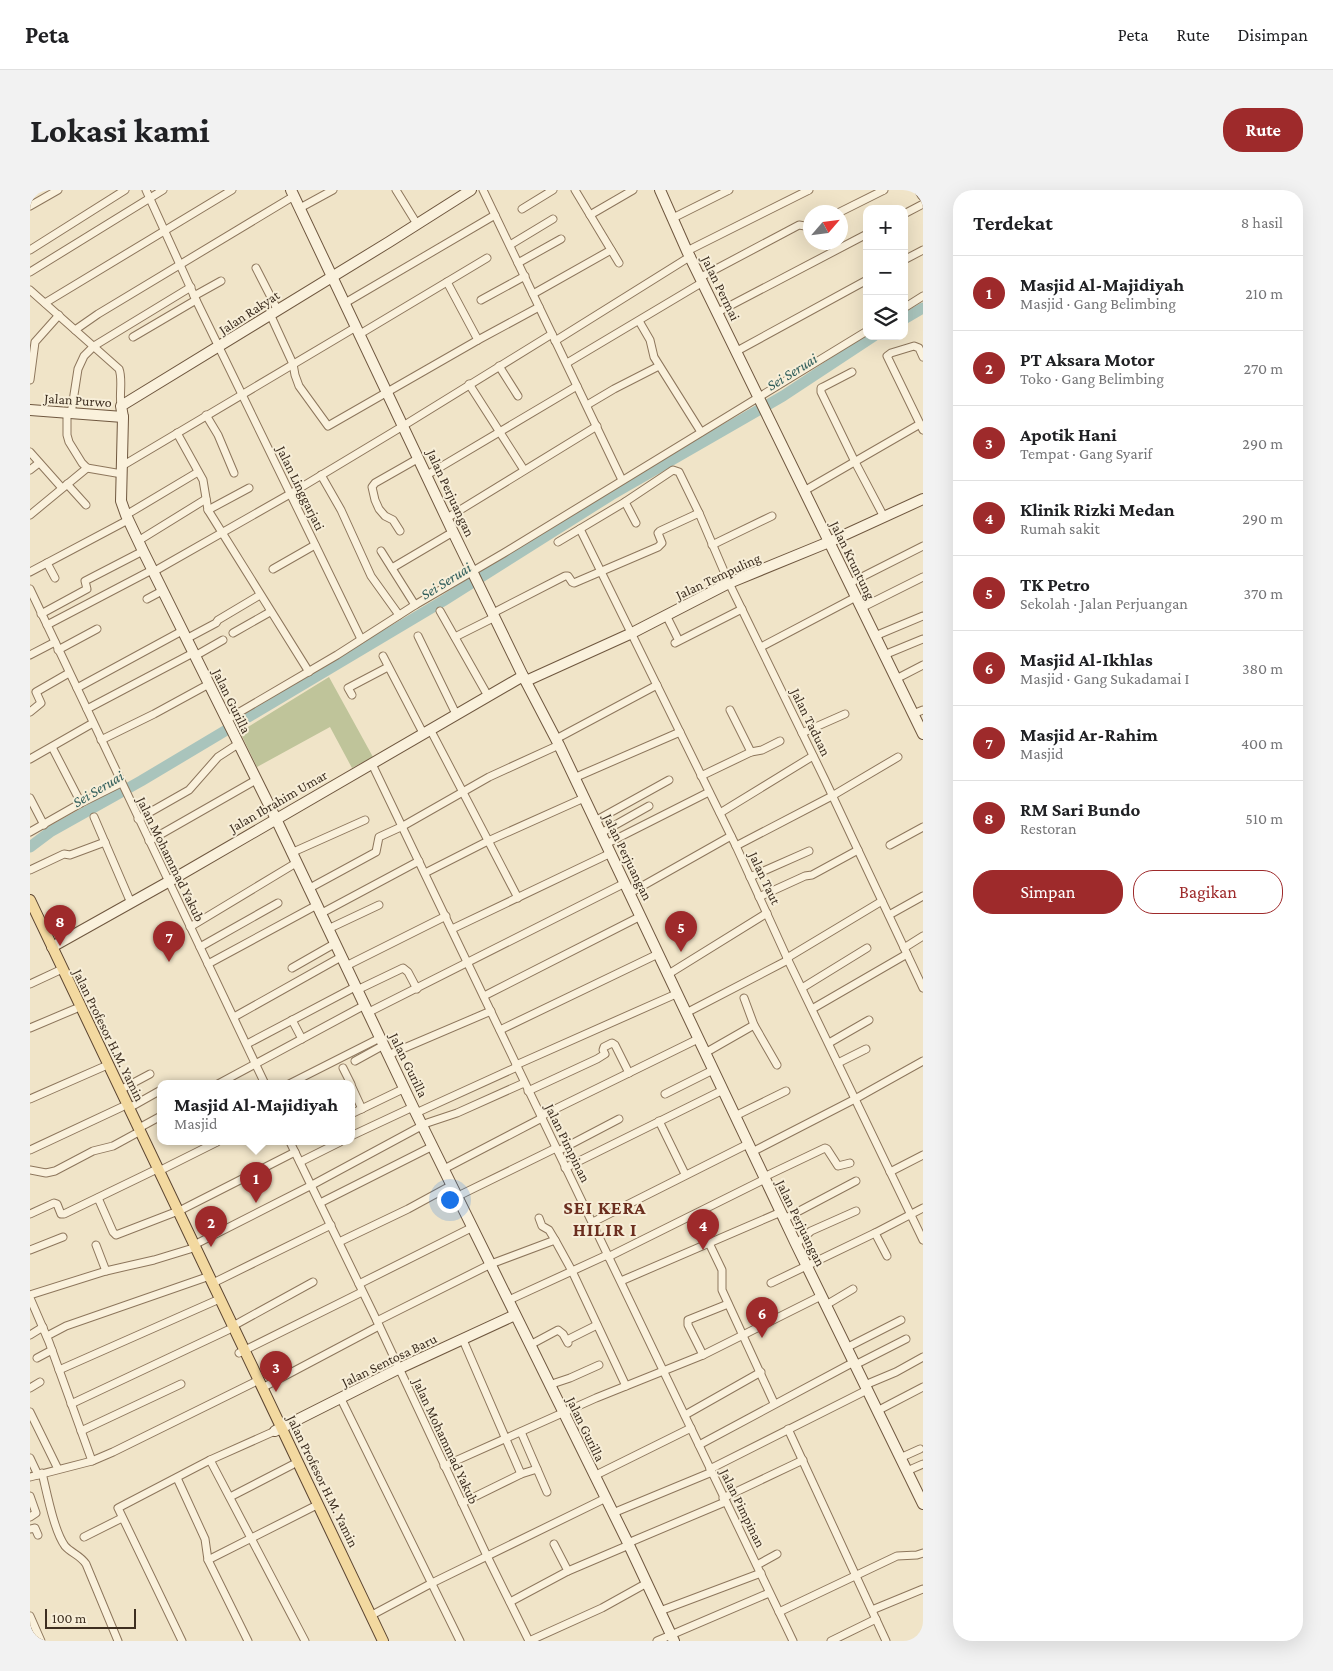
<!DOCTYPE html>
<html lang="id">
<head>
<meta charset="utf-8">
<style>
  body { margin:0; font-family:"Crimson Pro",serif; background:#f2f2f2; color:#202124 }
  .controls { position:absolute; right:15px; top:15px; display:grid; overflow:hidden; border-radius:10px; box-shadow:0 5px 20px #0002 }
  .controls button { width:45px; height:45px; display:grid; place-items:center; padding:0; border:0; border-bottom:1px solid #e0e0e0; background:#fff; color:#202124; font:25px sans-serif }
  .compass { position:absolute; left:773px; top:15px; width:45px; height:45px; border-radius:50%; background:#fff; box-shadow:0 5px 20px #0002; rotate:62deg }
  .scale { position:absolute; left:15px; bottom:12px; width:91px; box-sizing:border-box; padding-left:5px; border:2px solid #3d2e20; border-top:0; font-size:14px; line-height:18px; white-space:nowrap; color:#3d2e20; -webkit-text-stroke:4px #f7eed8; paint-order:stroke }
  .you { position:absolute; left:419px; top:1009px; width:18px; height:18px; margin:-12px; border:4px solid #fff; border-radius:50%; background:#1a73e8; box-shadow:0 0 0 8px #1a73e833 }
  .badge { display:grid; place-items:center; width:32px; height:32px; border-radius:50%; background:#9e2a2b; color:#fff; font-size:16px; font-weight:700 }
  .pin { position:absolute; translate:-50% -41px; filter:drop-shadow(0 1px 2px #0008) }
  .pin::after { content:''; position:absolute; top:26px; width:18px; height:15px; background:inherit; clip-path:polygon(0 0,100% 0,50% 100%) }
  .popup { position:absolute; left:127px; top:890px; width:198px; height:65px; box-sizing:border-box; display:grid; place-content:center; border-radius:10px; background:#fff; filter:drop-shadow(0 1px 4px #0005); font-size:16px; white-space:nowrap; color:#757577 }
  .popup b { font-size:19px; color:#202124 }
  .popup::after { content:''; position:absolute; left:50%; top:100%; margin-left:-10px; border:10px solid transparent; border-top-color:#fff }
  .list { margin:0; padding:0; list-style:none }
  h2 { display:flex; justify-content:space-between; align-items:center; height:65px; margin:0; padding:0 20px; font-size:21px }
  h2 small { font-size:16px; font-weight:400; color:#757577 }
  .list li { display:grid; grid-template-columns:32px 1fr auto; gap:15px; align-items:center; box-sizing:border-box; height:75px; padding:0 20px; border-top:1px solid #e0e0e0 }
  .list b { display:block; font-size:19px; white-space:nowrap }
  .list p { margin:0; font-size:16px; white-space:nowrap; color:#757577 }
  .list em { font-size:16px; font-style:normal; color:#757577 }
  .actions { display:flex; gap:10px; padding:15px 20px }
  .actions a { flex:1; padding:11px 0; border:1px solid #9e2a2b; border-radius:20px; text-align:center; font-size:18px; color:#9e2a2b }
  .actions .main { background:#9e2a2b; color:#fff }
  .icon { flex:none; width:28px; height:28px; fill:none; stroke:currentColor; stroke-width:2; stroke-linecap:round; stroke-linejoin:round }
  .map { position:relative; flex:none; width:893px; height:1451px; overflow:hidden; border-radius:20px }
  header { display:flex; align-items:center; gap:30px; box-sizing:border-box; height:70px; padding:0 25px; background:#fff; border-bottom:1px solid #e0e0e0 }
  header strong { font-size:24px }
  nav { display:flex; gap:28px; margin-inline-start:auto; font-size:18px }
  .intro { display:flex; align-items:center; justify-content:space-between; box-sizing:border-box; height:120px; padding:0 30px }
  h1 { margin:0; font-size:35px }
  .button { padding:12px 22px; border-radius:20px; background:#9e2a2b; color:#fff; font-size:18px; font-weight:700 }
  main { display:flex; gap:30px; padding:0 30px }
  aside { flex:1; background:#fff; border-radius:20px; box-shadow:0 5px 20px #0002 }
  .map>svg:first-child { display:block }
  .cemetery { fill:#bfc49a }
  .lines { fill:none; stroke-linecap:round; stroke-linejoin:round }
  .river { stroke:#a9c4bc; stroke-width:11 }
  .street-casing { stroke:#8d765c; stroke-width:9 }
  .secondary-casing { stroke:#6f573f; stroke-width:12 }
  .primary-casing { stroke:#5b4430; stroke-width:12 }
  .street { stroke:#faf1dc; stroke-width:7 }
  .secondary { stroke:#faf1dc; stroke-width:10 }
  .primary { stroke:#f3d9a0; stroke-width:10 }
  .labels { text-anchor:middle; stroke-width:4; stroke-linejoin:round; paint-order:stroke }
  .street-label { font-size:14px; fill:#3d2e20; stroke:#f7eed8 }
  .water-label { font-size:15px; font-style:italic; fill:#2f5d5a; stroke:#f7eed8 }
  .district-label { font-size:19px; font-weight:bold; letter-spacing:1px; fill:#6b2e1e; stroke:#f7eed8 }
</style>
</head>
<body>
<header>
<strong>Peta</strong>
<nav><a>Peta</a><a>Rute</a><a>Disimpan</a></nav>
</header>
<div class="intro"><h1>Lokasi kami</h1><a class="button">Rute</a></div>
<main>
<div class="map">
<svg width="893" height="1451" viewBox="0 0 893 1451">
  <rect width="100%" height="100%" fill="#f0e4c8"/>
  <path class="cemetery" d="M299 487 343 567 322 578 300 537 227 577 210 542Z"/>
  <g class="lines">
    <g class="river">
      <path d="M874 129 893 118"/>
      <path d="M0 657 20 642 111 591 413 411 581 305 753 206 844 146"/>
    </g>
    <g class="street-casing">
      <g id="street">
        <path d="M116 0 166 110 331 449"/>
        <path d="M366 0 387 34"/>
        <path d="M453 0 592 290"/>
        <path d="M545 0 589 73"/>
        <path d="M0 16 28 0"/>
        <path d="M270 18 303 0"/>
        <path d="M492 19 523 0"/>
        <path d="M810 22 854 0"/>
        <path d="M874 24 893 14"/>
        <path d="M560 25 603 0"/>
        <path d="M643 28 699 0"/>
        <path d="M480 55 523 29"/>
        <path d="M0 60 95 0"/>
        <path d="M657 61 779 0"/>
        <path d="M874 70 893 60"/>
        <path d="M488 73 531 49"/>
        <path d="M226 78 247 119"/>
        <path d="M0 82 133 0"/>
        <path d="M671 87 769 35 781 37"/>
        <path d="M417 92 448 150"/>
        <path d="M0 100 89 179C93 189 89 204 91 216"/>
        <path d="M503 104 581 60"/>
        <path d="M164 106 191 91"/>
        <path d="M451 110 495 86"/>
        <path d="M15 113 202 0"/>
        <path d="M315 113 465 25"/>
        <path d="M874 118 893 106"/>
        <path d="M688 122 837 44"/>
        <path d="M240 124 263 174 265 185 269 196 298 236 448 150 509 117"/>
        <path d="M609 131 620 150 624 167 671 242"/>
        <path d="M45 140 68 124 264 6"/>
        <path d="M330 144 457 68"/>
        <path d="M103 147 166 110"/>
        <path d="M525 151 661 66"/>
        <path d="M707 161 837 90"/>
        <path d="M893 167 889 158 884 156 861 163 857 166 893 240"/>
        <path d="M537 173 673 92"/>
        <path d="M469 176 488 206"/>
        <path d="M822 182 795 196 791 198V202L825 272 854 327"/>
        <path d="M0 190 5 152 29 125"/>
        <path d="M439 194 494 280"/>
        <path d="M557 215 584 199 629 176"/>
        <path d="M37 224V245L39 252 52 273 57 278 92 284"/>
        <path d="M41 224 48 179 54 166 64 156 161 97"/>
        <path d="M176 225 188 245 204 283"/>
        <path d="M147 243 173 290 178 320 279 482"/>
        <path d="M0 262 32 298"/>
        <path d="M92 276 326 137"/>
        <path d="M0 280 9 273"/>
        <path d="M291 285 311 320 341 386 369 425"/>
        <path d="M397 285 547 196"/>
        <path d="M37 294 56 315"/>
        <path d="M774 301 890 234"/>
        <path d="M595 312 606 333"/>
        <path d="M178 320 219 298"/>
        <path d="M0 325 57 278"/>
        <path d="M96 325 168 282"/>
        <path d="M417 328 567 236"/>
        <path d="M550 339 706 656 758 770 893 1050"/>
        <path d="M370 341 363 330 355 326 349 319 345 310 342 297 345 293 389 268"/>
        <path d="M108 351 176 309"/>
        <path d="M528 352 595 312 643 280 649 282 669 323 699 393 795 590 893 798"/>
        <path d="M682 355 742 326"/>
        <path d="M351 361 385 415"/>
        <path d="M17 373 25 388"/>
        <path d="M362 378 423 342"/>
        <path d="M243 379 285 355"/>
        <path d="M0 382 98 330"/>
        <path d="M123 382 260 304 373 236 522 144"/>
        <path d="M820 393 893 356"/>
        <path d="M0 399 235 894"/>
        <path d="M117 409 132 401"/>
        <path d="M831 418 893 387"/>
        <path d="M410 421 458 506"/>
        <path d="M463 423 535 386H538L542 392 544 393 628 357 632 353 628 343 630 341 669 323"/>
        <path d="M11 424 57 399 55 391 113 361"/>
        <path d="M636 425 648 449"/>
        <path d="M17 435 122 380"/>
        <path d="M203 443 240 422"/>
        <path d="M388 446 426 524"/>
        <path d="M845 446 893 426"/>
        <path d="M425 447 465 427"/>
        <path d="M156 449 186 433 188 430 230 405"/>
        <path d="M645 453 712 419"/>
        <path d="M731 457 826 407"/>
        <path d="M28 460 67 439"/>
        <path d="M0 465 25 452"/>
        <path d="M854 465 893 449"/>
        <path d="M165 466 193 450"/>
        <path d="M353 466 393 543"/>
        <path d="M866 489 893 475"/>
        <path d="M47 498 152 441"/>
        <path d="M322 505 318 498 358 477"/>
        <path d="M57 519 163 463"/>
        <path d="M700 520 721 562"/>
        <path d="M0 522 11 513 6 502 39 483"/>
        <path d="M883 524 893 520"/>
        <path d="M196 530 307 465 385 415 474 363 837 141"/>
        <path d="M400 539 488 708"/>
        <path d="M772 543 815 524"/>
        <path d="M526 549 627 495"/>
        <path d="M71 550 124 524 179 494"/>
        <path d="M22 557 51 613"/>
        <path d="M0 569 63 533"/>
        <path d="M342 574 763 1451"/>
        <path d="M671 586 721 562 732 560 750 551"/>
        <path d="M544 588 650 542"/>
        <path d="M0 608 14 635"/>
        <path d="M690 623 783 566"/>
        <path d="M64 627 101 713"/>
        <path d="M108 629 159 600 188 567 208 554"/>
        <path d="M565 631 639 590"/>
        <path d="M0 642 51 613 91 593"/>
        <path d="M571 643 619 616"/>
        <path d="M119 651 226 590"/>
        <path d="M576 654 679 602"/>
        <path d="M860 655 893 637"/>
        <path d="M706 656 802 606 868 567"/>
        <path d="M261 663 335 630"/>
        <path d="M0 680 34 664 40 665 75 652"/>
        <path d="M395 683 458 651 554 608"/>
        <path d="M720 687 779 661"/>
        <path d="M278 699 346 662 349 647 373 636 459 587 529 555"/>
        <path d="M600 703 701 646"/>
        <path d="M729 707 775 686 782 685 828 660"/>
        <path d="M290 724 389 671"/>
        <path d="M859 725 893 706"/>
        <path d="M160 737 266 673"/>
        <path d="M298 739 349 715"/>
        <path d="M422 739 581 663"/>
        <path d="M170 757 248 713"/>
        <path d="M874 758 893 746"/>
        <path d="M757 768 852 711"/>
        <path d="M178 774 287 715"/>
        <path d="M316 776 416 726"/>
        <path d="M262 778 304 754"/>
        <path d="M637 785 737 723"/>
        <path d="M0 794 28 781"/>
        <path d="M772 798 837 758"/>
        <path d="M327 800 373 778 378 782 387 799"/>
        <path d="M454 806 611 726"/>
        <path d="M714 808 724 835"/>
        <path d="M782 819 877 764"/>
        <path d="M339 822 595 693"/>
        <path d="M656 823 758 770"/>
        <path d="M204 827 311 767"/>
        <path d="M262 830 272 849"/>
        <path d="M0 838 45 819"/>
        <path d="M470 840 628 764"/>
        <path d="M799 853 839 830"/>
        <path d="M217 854 325 797"/>
        <path d="M675 863 724 835 747 875"/>
        <path d="M358 865 461 821"/>
        <path d="M325 871 354 855"/>
        <path d="M808 873 836 859"/>
        <path d="M486 875 646 804"/>
        <path d="M313 878 321 894"/>
        <path d="M188 894 335 815"/>
        <path d="M259 894 350 848"/>
        <path d="M321 895 332 919"/>
        <path d="M90 900 120 884"/>
        <path d="M498 901 567 869 575 864 573 860 574 857 582 853 585 855 599 883"/>
        <path d="M635 904 683 880"/>
        <path d="M0 909 73 877"/>
        <path d="M99 918 131 900"/>
        <path d="M386 923 487 877"/>
        <path d="M321 924 375 898"/>
        <path d="M511 926 668 849"/>
        <path d="M705 926 756 901"/>
        <path d="M629 931 655 984"/>
        <path d="M109 938 131 926"/>
        <path d="M321 946 383 917"/>
        <path d="M260 952 347 1131 457 1366 499 1451"/>
        <path d="M0 960 92 917"/>
        <path d="M528 961 589 929"/>
        <path d="M722 962 825 909 893 871"/>
        <path d="M270 972 310 952"/>
        <path d="M535 978 693 900"/>
        <path d="M414 979 512 928"/>
        <path d="M0 980 16 983 25 981 63 961 83 956 105 944"/>
        <path d="M129 981 187 952"/>
        <path d="M860 982 893 965"/>
        <path d="M734 987 795 958 797 959 808 976 820 973"/>
        <path d="M428 1006 526 958"/>
        <path d="M68 1008 83 1042 86 1045 143 1023"/>
        <path d="M290 1013 403 956"/>
        <path d="M149 1021 265 962"/>
        <path d="M0 1024 24 1013 27 1014 31 1024H34L123 981"/>
        <path d="M509 1028 512 1036 519 1040 525 1050"/>
        <path d="M754 1029 826 991"/>
        <path d="M563 1032 718 954"/>
        <path d="M845 1043 857 1066"/>
        <path d="M309 1052 378 1019 422 995"/>
        <path d="M679 1053 692 1080V1100L744 1213"/>
        <path d="M766 1054 781 1041 826 1021"/>
        <path d="M66 1055 76 1081"/>
        <path d="M164 1055 282 995 397 933 427 923 494 893"/>
        <path d="M0 1060 33 1047"/>
        <path d="M578 1067 735 989"/>
        <path d="M591 1091 751 1022"/>
        <path d="M183 1093 301 1035"/>
        <path d="M741 1093 845 1043 893 1018"/>
        <path d="M329 1094 443 1037"/>
        <path d="M0 1105 76 1081 124 1070 160 1059"/>
        <path d="M0 1108 19 1152 62 1271"/>
        <path d="M479 1110 577 1065"/>
        <path d="M796 1115 823 1099"/>
        <path d="M347 1131 461 1074 525 1050 542 1081 596 1196"/>
        <path d="M203 1136 283 1092"/>
        <path d="M0 1145 13 1137"/>
        <path d="M17 1146 36 1136 174 1088"/>
        <path d="M433 1150 491 1284 507 1279"/>
        <path d="M537 1150 567 1135"/>
        <path d="M500 1155 528 1140 533 1144 538 1153"/>
        <path d="M816 1158 871 1130"/>
        <path d="M209 1163 332 1102"/>
        <path d="M673 1165 658 1135V1130L698 1114"/>
        <path d="M7 1168 22 1160"/>
        <path d="M825 1175 876 1149"/>
        <path d="M29 1180 185 1111"/>
        <path d="M519 1195 540 1188 569 1175"/>
        <path d="M835 1195 866 1182 893 1167"/>
        <path d="M0 1198 10 1192"/>
        <path d="M232 1198 349 1136"/>
        <path d="M311 1209 430 1451"/>
        <path d="M41 1214 198 1140"/>
        <path d="M847 1221 893 1197"/>
        <path d="M0 1222 28 1279"/>
        <path d="M655 1225 731 1182"/>
        <path d="M758 1239 856 1451"/>
        <path d="M51 1241 151 1194"/>
        <path d="M491 1242 517 1302"/>
        <path d="M669 1255 824 1172"/>
        <path d="M0 1268 8 1285"/>
        <path d="M870 1268 890 1259"/>
        <path d="M180 1270 275 1451"/>
        <path d="M414 1276 566 1208 673 1165 791 1106"/>
        <path d="M680 1279 837 1200"/>
        <path d="M877 1281 893 1274"/>
        <path d="M12 1283C17 1303 24 1341 35 1356 41 1363 50 1365 56 1374L88 1451"/>
        <path d="M564 1286 661 1238"/>
        <path d="M0 1287 62 1271 83 1262 229 1190"/>
        <path d="M147 1288 175 1349 178 1370 218 1451"/>
        <path d="M0 1306 6 1323 0 1327"/>
        <path d="M200 1307 262 1275"/>
        <path d="M693 1308 773 1270"/>
        <path d="M432 1313 491 1284"/>
        <path d="M583 1323 682 1282"/>
        <path d="M0 1339 5 1338 8 1345"/>
        <path d="M54 1347 92 1328"/>
        <path d="M598 1353 695 1312"/>
        <path d="M178 1370 283 1317"/>
        <path d="M727 1375 747 1364"/>
        <path d="M538 1381 599 1355"/>
        <path d="M480 1412 538 1381 524 1354"/>
        <path d="M842 1420 893 1399"/>
        <path d="M630 1421 731 1383"/>
        <path d="M749 1422 867 1366 887 1365 893 1363"/>
        <path d="M342 1425 402 1393 576 1308"/>
        <path d="M0 1426 11 1451"/>
        <path d="M152 1451 88 1318 180 1270 245 1241"/>
        <path d="M499 1451 572 1418 617 1393"/>
        <path d="M627 1451 739 1403"/>
        <path d="M801 1451 846 1429"/>
      </g>
    </g>
    <g class="secondary-casing">
      <g id="secondary">
        <path d="M261 0 423 342 493 486 529 555 766 1054 893 1314"/>
        <path d="M441 0 359 52 91 216 93 227 91 311 96 325 113 361 246 629 383 917 598 1353 644 1451"/>
        <path d="M630 0 657 61 893 544"/>
        <path d="M890 0 893 5"/>
        <path d="M0 220 93 227"/>
        <path d="M496 491 602 443 699 393 799 352 893 309"/>
        <path d="M22 757 138 692 493 486"/>
        <path d="M245 1241 368 1179 485 1125"/>
      </g>
    </g>
    <g class="primary-casing">
      <path id="primary" d="M0 710 353 1451"/>
    </g>
    <use href="#street" class="street"/>
    <use href="#secondary" class="secondary"/>
    <use href="#primary" class="primary"/>
  </g>
  <g class="labels">
    <g class="street-label">
      <text transform="translate(691 98) rotate(64)" y="5">Jalan Permai</text>
      <text transform="translate(219 122) rotate(-33)" y="5">Jalan Rakyat</text>
      <text transform="translate(48 210) rotate(4)" y="5">Jalan Purwo</text>
      <text transform="translate(271 298) rotate(64)" y="5">Jalan Linggarjati</text>
      <text transform="translate(421 303) rotate(65)" y="5">Jalan Perjuangan</text>
      <text transform="translate(823 370) rotate(64)" y="5">Jalan Kruntung</text>
      <text transform="translate(688 386) rotate(-25)" y="5">Jalan Tempuling</text>
      <text transform="translate(202 511) rotate(64)" y="5">Jalan Gurilla</text>
      <text transform="translate(781 532) rotate(64)" y="5">Jalan Taduan</text>
      <text transform="translate(248 611) rotate(-30)" y="5">Jalan Ibrahim Umar</text>
      <text transform="translate(598 667) rotate(64)" y="5">Jalan Perjuangan</text>
      <text transform="translate(141 669) rotate(64)" y="5">Jalan Mohammad Yakub</text>
      <text transform="translate(735 688) rotate(65)" y="5">Jalan Taut</text>
      <text transform="translate(79 845) rotate(64)" y="5">Jalan Profesor H.M. Yamin</text>
      <text transform="translate(379 875) rotate(64)" y="5">Jalan Gurilla</text>
      <text transform="translate(538 953) rotate(64)" y="5">Jalan Pimpinan</text>
      <text transform="translate(771 1033) rotate(64)" y="5">Jalan Perjuangan</text>
      <text transform="translate(359 1170) rotate(-26)" y="5">Jalan Sentosa Baru</text>
      <text transform="translate(556 1239) rotate(64)" y="5">Jalan Gurilla</text>
      <text transform="translate(416 1251) rotate(65)" y="5">Jalan Mohammad Yakub</text>
      <text transform="translate(293 1291) rotate(64)" y="5">Jalan Profesor H.M. Yamin</text>
      <text transform="translate(713 1318) rotate(64)" y="5">Jalan Pimpinan</text>
    </g>
    <g class="water-label">
      <text transform="translate(762 182) rotate(-32)" y="5">Sei Seruai</text>
      <text transform="translate(416 391) rotate(-32)" y="5">Sei Seruai</text>
      <text transform="translate(68 599) rotate(-31)" y="5">Sei Seruai</text>
    </g>
    <g class="district-label">
      <text x="575" y="1024">SEI KERA<tspan x="575" dy="22">HILIR I</tspan></text>
    </g>
  </g>
</svg>
<div class="controls">
<button>+</button>
<button>−</button>
<button><svg class="icon" aria-label="layers" viewBox="0 0 24 24"><path d="M12 4l9 5-9 5-9-5zM3 14l9 5 9-5"/></svg></button>
</div>
<svg class="compass" viewBox="-18 -18 36 36"><path d="M0-13l5 13h-10z" fill="#e53935"/><path d="M0 13l5-13h-10z" fill="#757577"/></svg>
<div class="scale">100 m</div>
<div class="you"></div>
<div class="pin badge" style="left:226px;top:1013px">1</div>
<div class="popup"><b>Masjid Al-Majidiyah</b>Masjid</div>
<div class="pin badge" style="left:181px;top:1057px">2</div>
<div class="pin badge" style="left:246px;top:1202px">3</div>
<div class="pin badge" style="left:673px;top:1060px">4</div>
<div class="pin badge" style="left:651px;top:762px">5</div>
<div class="pin badge" style="left:732px;top:1148px">6</div>
<div class="pin badge" style="left:139px;top:772px">7</div>
<div class="pin badge" style="left:30px;top:756px">8</div>
</div>
<aside>
<h2>Terdekat<small>8 hasil</small></h2>
<ul class="list">
<li><span class="badge">1</span><div><b>Masjid Al-Majidiyah</b><p>Masjid · Gang Belimbing</p></div><em>210 m</em></li>
<li><span class="badge">2</span><div><b>PT Aksara Motor</b><p>Toko · Gang Belimbing</p></div><em>270 m</em></li>
<li><span class="badge">3</span><div><b>Apotik Hani</b><p>Tempat · Gang Syarif</p></div><em>290 m</em></li>
<li><span class="badge">4</span><div><b>Klinik Rizki Medan</b><p>Rumah sakit</p></div><em>290 m</em></li>
<li><span class="badge">5</span><div><b>TK Petro</b><p>Sekolah · Jalan Perjuangan</p></div><em>370 m</em></li>
<li><span class="badge">6</span><div><b>Masjid Al-Ikhlas</b><p>Masjid · Gang Sukadamai I</p></div><em>380 m</em></li>
<li><span class="badge">7</span><div><b>Masjid Ar-Rahim</b><p>Masjid</p></div><em>400 m</em></li>
<li><span class="badge">8</span><div><b>RM Sari Bundo</b><p>Restoran</p></div><em>510 m</em></li>
</ul>
<div class="actions"><a class="main">Simpan</a><a>Bagikan</a></div>
</aside>
</main>
</body>
</html>
